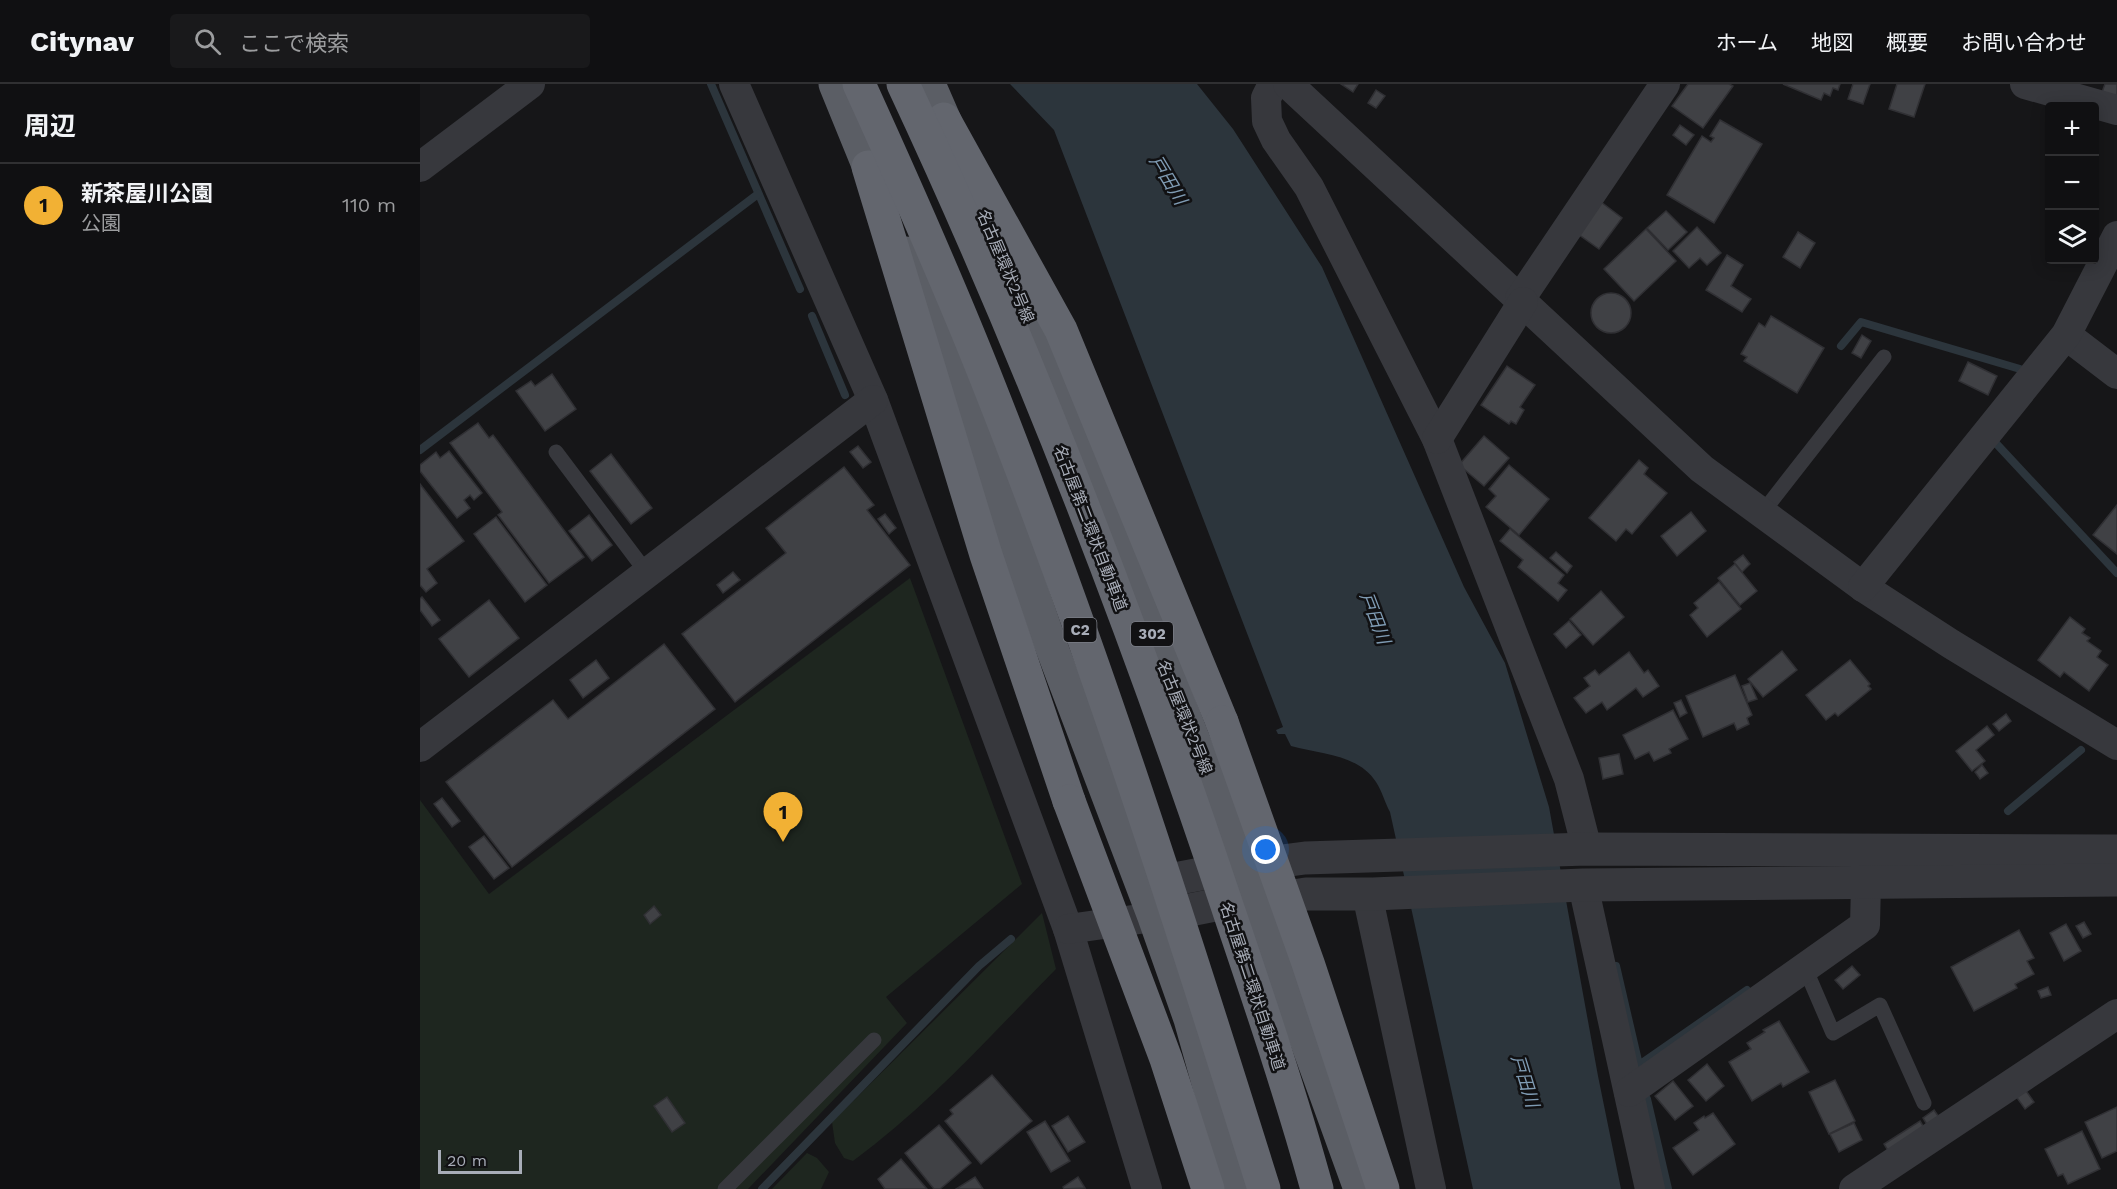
<!DOCTYPE html>
<html lang="ja">
<head>
<meta charset="utf-8">
<style>
  body { margin:0; font-family:"Work Sans","Noto Sans JP",sans-serif; background:#19191b; color:#f1f3f6 }
  .controls { position:absolute; right:18px; top:18px; display:grid; overflow:hidden; border-radius:6px; box-shadow:0 3px 15px #0003 }
  .controls button { width:54px; height:54px; display:grid; place-items:center; padding:0; border:0; border-bottom:2px solid #303032; background:#101012; color:#f1f3f6; font:30px sans-serif }
  .scale { position:absolute; left:18px; bottom:15px; width:84px; box-sizing:border-box; padding-left:6px; border:3px solid #a8adb8; border-top:0; font-size:16px; line-height:21px; white-space:nowrap; color:#a8adb8; -webkit-text-stroke:4px #111113; paint-order:stroke }
  .you { position:absolute; left:846px; top:766px; width:21px; height:21px; margin:-15px; border:4px solid #fff; border-radius:50%; background:#1a73e8; box-shadow:0 0 0 9px #1a73e833 }
  .badge { display:grid; place-items:center; width:39px; height:39px; border-radius:50%; background:#f2b134; color:#111; font-size:20px; font-weight:700 }
  .pin { position:absolute; translate:-50% -50px; filter:drop-shadow(0 2px 3px #0008) }
  .pin::after { content:''; position:absolute; top:32px; width:21px; height:18px; background:inherit; clip-path:polygon(0 0,100% 0,50% 100%) }
  .list { margin:0; padding:0; list-style:none }
  h2 { display:flex; justify-content:space-between; align-items:center; height:78px; margin:0; padding:0 24px; font-size:26px }
  h2 small { font-size:20px; font-weight:400; color:#9c9d9f }
  .list li { display:grid; grid-template-columns:39px 1fr auto; gap:18px; align-items:center; box-sizing:border-box; height:84px; padding:0 24px; border-top:2px solid #303032 }
  .list b { display:block; font-size:22px; white-space:nowrap }
  .list p { margin:0; font-size:20px; white-space:nowrap; color:#9c9d9f }
  .list em { font-size:20px; font-style:normal; color:#9c9d9f }
  .icon { flex:none; width:33px; height:33px; fill:none; stroke:currentColor; stroke-width:2; stroke-linecap:round; stroke-linejoin:round }
  .map { position:relative; flex:none; width:1697px; height:1105px; overflow:hidden }
  header { display:flex; align-items:center; gap:36px; box-sizing:border-box; height:84px; padding:0 30px; background:#101012; border-bottom:2px solid #303032 }
  header strong { font-size:28px }
  nav { display:flex; gap:33px; margin-inline-start:auto; font-size:21px }
  .search { width:420px; height:54px; background:#19191b; display:flex; align-items:center; gap:15px; box-sizing:border-box; padding:0 21px; border-radius:6px; color:#9c9d9f; font-size:22px }
  main { display:flex }
  aside { flex:1; background:#101012 }
  .map>svg:first-child { display:block }
  .green { fill:#1e261f }
  .water { fill:#2c353c }
  .lines { fill:none; stroke-linecap:round; stroke-linejoin:round }
  .stream { stroke:#2c353c; stroke-width:8 }
  .building { fill:#404145; stroke:#303034; stroke-width:1.5 }
  .service { stroke:#37383d; stroke-width:15 }
  .minor { stroke:#37383d; stroke-width:30 }
  .tertiary { stroke:#37383d; stroke-width:33 }
  .trunk { stroke:#5b5e65; stroke-width:33 }
  .motorway { stroke:#63666e; stroke-width:33 }
  .motorway-bridge { stroke:#63666e; stroke-width:33 }
  .labels { text-anchor:middle; stroke-width:5; stroke-linejoin:round; paint-order:stroke }
  .shield { fill:#111113; stroke:#7b7e86; stroke-width:1.5 }
  .shield-label { font-size:15px; font-weight:bold; fill:#a8adb8 }
  .street-label { font-size:16px; fill:#a8adb8; stroke:#111113 }
  .water-label { font-size:18px; font-style:italic; fill:#7f9bb3; stroke:#111113 }
</style>
</head>
<body>
<header>
<strong>Citynav</strong>
<div class="search"><svg class="icon" aria-label="search" viewBox="0 0 24 24"><circle cx="10" cy="10" r="6"/><path d="M15 15l6 6"/></svg>ここで検索</div>
<nav><a>ホーム</a><a>地図</a><a>概要</a><a>お問い合わせ</a></nav>
</header>
<main>
<aside>
<h2>周辺<small></small></h2>
<ul class="list">
<li><span class="badge">1</span><div><b>新茶屋川公園</b><p>公園</p></div><em>110 m</em></li>
</ul>
</aside>
<div class="map">
<svg width="1697" height="1105" viewBox="0 0 1697 1105">
  <rect width="100%" height="100%" fill="#161618"/>
  <g class="green">
    <path d="M490 494 602 800 466 913 487 939 328 1105H0V716L69 810Z"/>
    <path d="M622 829 636 885C571 951 508 1022 433 1077L424 1074 415 1059 412 1038Z"/>
    <path d="M387 1069 397 1074 409 1088 401 1105H352Z"/>
  </g>
  <path class="water" d="M590 0H777L813 45 902 183 1044 503 1085 579 1129 723 1178 992 1201 1105H1053L970 728C965 719 962 707 956 698 938 670 900 670 871 662L865 650H858L856 646 863 643 634 46Z"/>
  <g class="lines">
    <g class="stream">
      <path d="M291 0 380 205"/>
      <path d="M392 232 425 311"/>
      <path d="M1421 262 1441 238 1600 285"/>
      <path d="M1572 355 1697 489"/>
      <path d="M0 366 338 110"/>
      <path d="M1588 727 1661 666"/>
      <path d="M1196 882 1219 981 1327 906"/>
      <path d="M1227 1015 1248 1105"/>
      <path d="M342 1105 559 882 591 855"/>
    </g>
  </g>
  <g class="building">
    <path d="M921 0H938L933 8Z"/>
    <path d="M1268 0H1309L1313 2 1283 44 1252 22Z"/>
    <path d="M1363 0H1420L1418 6 1413 4 1410 12 1404 9 1401 16Z"/>
    <path d="M1433 0H1450L1443 20 1428 15Z"/>
    <path d="M1477 0H1505L1494 33 1469 25Z"/>
    <path d="M1685 0H1697V16L1681 11Z"/>
    <path d="M956 6 965 12 956 24 948 19Z"/>
    <path d="M1300 36 1342 60 1294 139 1247 111 1282 52 1291 58 1294 54 1290 52Z"/>
    <path d="M1260 41 1274 51 1266 61 1253 51Z"/>
    <path d="M1181 118 1202 134 1179 165 1158 150Z"/>
    <path d="M1246 127 1267 148 1248 166 1227 144Z"/>
    <path d="M1277 143 1301 169 1287 181 1280 174 1269 184 1253 167Z"/>
    <path d="M1226 145 1256 177 1214 217 1184 185Z"/>
    <path d="M1378 148 1395 159 1380 184 1363 173Z"/>
    <path d="M1307 171 1323 181 1311 202 1331 215 1322 228 1286 206Z"/>
    <circle cx="1191" cy="229" r="20"/>
    <path d="M1351 232 1404 264 1377 309 1324 277 1327 273 1321 270 1339 239 1345 243Z"/>
    <path d="M1442 251 1451 257 1441 274 1432 269Z"/>
    <path d="M1548 278 1577 292 1568 311 1539 297Z"/>
    <path d="M1087 282 1115 301 1100 323 1104 326 1096 340 1091 337 1089 340 1061 321Z"/>
    <path d="M132 290 156 325 125 347 96 307 111 297 115 302Z"/>
    <path d="M58 339 69 354 73 351 164 473 129 499 78 431 82 428 30 359Z"/>
    <path d="M1064 352 1089 374 1064 402 1039 381Z"/>
    <path d="M438 362 451 378 443 384 430 368Z"/>
    <path d="M29 367 62 409 54 416 50 411 44 416 50 424 37 434 0 387V381L16 368 20 374Z"/>
    <path d="M191 370 232 424 211 440 170 387Z"/>
    <path d="M1219 376 1228 384 1224 390 1247 409 1212 450 1206 445 1196 457 1169 434Z"/>
    <path d="M1089 381 1129 415 1099 451 1066 423 1076 412 1069 405Z"/>
    <path d="M424 383 454 421 447 426 490 481 315 618 262 550 366 469 346 444Z"/>
    <path d="M0 400 44 457 7 485 17 499 6 508 0 501Z"/>
    <path d="M1697 421V470L1673 451Z"/>
    <path d="M1271 428 1286 447 1257 472 1241 452Z"/>
    <path d="M465 430 476 444 469 450 458 435Z"/>
    <path d="M169 431 192 461 172 477 149 447Z"/>
    <path d="M76 433 127 501 105 518 54 450Z"/>
    <path d="M1090 445 1144 491 1138 499 1147 506 1138 517 1098 483 1103 476 1080 457Z"/>
    <path d="M1136 468 1152 482 1147 489 1130 474Z"/>
    <path d="M1323 471 1330 480 1322 488 1314 478Z"/>
    <path d="M1315 480 1337 507 1320 521 1298 494Z"/>
    <path d="M313 488 320 496 303 509 297 501Z"/>
    <path d="M1299 498 1321 525 1287 553 1270 531 1278 524 1274 519Z"/>
    <path d="M1181 507 1204 533 1173 561 1150 535Z"/>
    <path d="M2 513 20 536 12 542 0 526V515Z"/>
    <path d="M69 516 99 554 49 593 19 555Z"/>
    <path d="M1650 533 1665 545 1662 549 1670 554 1667 557 1681 567 1677 573 1688 581 1669 607 1644 588 1640 593 1618 576Z"/>
    <path d="M1149 537 1161 551 1146 564 1134 550Z"/>
    <path d="M244 560 295 625 92 783 26 698 133 616 148 635Z"/>
    <path d="M1362 567 1377 586 1343 613 1328 595Z"/>
    <path d="M1209 568 1224 589 1228 586 1239 602 1223 613 1216 604 1187 626 1182 618 1166 629 1154 614 1170 602 1164 594 1175 586 1179 591Z"/>
    <path d="M176 576 189 594 163 614 150 596Z"/>
    <path d="M1430 576 1450 600 1448 602 1451 605 1418 632 1415 629 1406 636 1386 611Z"/>
    <path d="M1315 591 1332 631 1327 634 1329 640 1317 646 1314 639 1283 653 1266 612Z"/>
    <path d="M1330 599 1337 615 1328 618 1322 602Z"/>
    <path d="M1261 616 1267 629 1260 633 1254 619Z"/>
    <path d="M1253 626 1268 655 1249 665 1251 669 1234 677 1229 668 1215 675 1203 651Z"/>
    <path d="M1586 630 1591 637 1579 647 1573 640Z"/>
    <path d="M1567 642 1574 651 1556 666 1565 677 1552 687 1536 667Z"/>
    <path d="M1199 670 1203 690 1183 695 1179 674Z"/>
    <path d="M1562 681 1568 689 1560 695 1555 688Z"/>
    <path d="M22 714 40 737 32 743 14 720Z"/>
    <path d="M64 752 89 784 74 795 49 763Z"/>
    <path d="M234 822 241 831 230 840 224 831Z"/>
    <path d="M1664 838 1671 850 1663 854 1656 842Z"/>
    <path d="M1646 840 1661 867 1644 877 1630 849Z"/>
    <path d="M1599 846 1614 874 1607 877 1614 890 1595 900 1597 904 1554 927 1531 883Z"/>
    <path d="M1432 882 1440 891 1423 905 1415 896Z"/>
    <path d="M1628 903 1631 911 1621 914 1618 907Z"/>
    <path d="M1359 937 1389 988 1363 1003 1361 999 1332 1017 1309 978 1331 965 1327 959 1345 948 1343 946Z"/>
    <path d="M1287 980 1304 1002 1286 1017 1268 996Z"/>
    <path d="M572 991 612 1037 561 1080 525 1037 533 1030 530 1026Z"/>
    <path d="M1415 996 1435 1037 1409 1050 1389 1008Z"/>
    <path d="M1253 997 1273 1022 1255 1036 1235 1012Z"/>
    <path d="M1604 1004 1614 1018 1605 1025 1595 1011Z"/>
    <path d="M247 1013 265 1039 252 1048 234 1022Z"/>
    <path d="M1697 1023V1067L1682 1074 1665 1038Z"/>
    <path d="M1514 1026 1521 1036 1509 1044 1503 1034Z"/>
    <path d="M1293 1029 1315 1060 1273 1091 1253 1064 1279 1046 1274 1039 1284 1032 1285 1034Z"/>
    <path d="M648 1032 665 1058 648 1068 632 1042Z"/>
    <path d="M625 1037 650 1077 631 1088 607 1048Z"/>
    <path d="M1500 1037 1506 1047 1470 1070 1464 1060Z"/>
    <path d="M1434 1039 1442 1056 1419 1068 1410 1050Z"/>
    <path d="M519 1041 551 1079 520 1105H514L485 1069Z"/>
    <path d="M1662 1047 1680 1085 1648 1100 1643 1090 1638 1092 1625 1065Z"/>
    <path d="M481 1075 507 1105H465L458 1095Z"/>
    <path d="M555 1093 563 1105H536Z"/>
    <path d="M658 1093 665 1104 644 1105 643 1103Z"/>
  </g>
  <g class="lines">
    <g class="service">
      <path d="M136 368 227 489"/>
      <path d="M1342 429 1464 273"/>
      <path d="M1385 884 1413 949 1460 921 1504 1019"/>
      <path d="M305 1105 454 956"/>
    </g>
    <g class="minor">
      <path d="M314 0 453 316 648 845 727 1105"/>
      <path d="M853 0 846 14 847 37 856 56 889 103 1017 355 1149 695 1167 765"/>
      <path d="M868 0 1282 385 1443 503 1531 560 1697 661"/>
      <path d="M1605 0 1697 26"/>
      <path d="M0 83 110 0"/>
      <path d="M1100 215 1245 0"/>
      <path d="M1646 251 1697 290"/>
      <path d="M1017 355 1103 218"/>
      <path d="M1443 503 1646 251 1697 152"/>
      <path d="M0 663 453 316"/>
      <path d="M1163 801 1230 1105"/>
      <path d="M947 810 1011 1105"/>
      <path d="M648 845 734 833"/>
      <path d="M1209 1008 1445 841 1446 799"/>
      <path d="M1434 1105 1697 930"/>
    </g>
    <g class="tertiary">
      <path d="M723 801 823 782 885 774 1167 765 1697 767"/>
      <path d="M734 833 800 820 836 818 886 810H953L1163 801 1697 796"/>
    </g>
    <g class="trunk">
      <path d="M415 0 459 108"/>
      <path d="M509 0 536 62"/>
      <path d="M568 140 611 240 823 782 940 1105"/>
      <path d="M486 169 530 269 630 559 734 833 770 935 818 1105"/>
    </g>
    <g class="motorway">
      <path d="M524 35 641 246 802 638"/>
      <path d="M448 83 566 471 649 717"/>
    </g>
    <g class="motorway-bridge">
      <path d="M439 0C485 101 530 202 570 304 674 567 760 836 844 1105"/>
      <path d="M483 0C602 254 704 517 794 783 830 890 867 996 897 1105"/>
      <path d="M802 638 888 879 963 1105"/>
      <path d="M649 717 746 975 788 1105"/>
    </g>
  </g>
  <g class="labels">
    <g class="shield">
      <rect x="643.5" y="534" width="33" height="24" rx="4.5"/>
      <rect x="711" y="538" width="42" height="24" rx="4.5"/>
    </g>
    <g class="shield-label">
      <text x="660" y="551">C2</text>
      <text x="732" y="555">302</text>
    </g>
    <g class="street-label">
      <text transform="translate(586 182) rotate(67)" y="6">名古屋環状2号線</text>
      <text transform="translate(671 444) rotate(69)" y="6">名古屋第二環状自動車道</text>
      <text transform="translate(765 633) rotate(68)" y="6">名古屋環状2号線</text>
      <text transform="translate(833 902) rotate(72)" y="6">名古屋第二環状自動車道</text>
    </g>
    <g class="water-label">
      <text transform="translate(748 96) rotate(59)" y="6">戸田川</text>
      <text transform="translate(955 534) rotate(69)" y="6">戸田川</text>
      <text transform="translate(1105 997) rotate(73)" y="6">戸田川</text>
    </g>
  </g>
</svg>
<div class="controls">
<button>+</button>
<button>−</button>
<button><svg class="icon" aria-label="layers" viewBox="0 0 24 24"><path d="M12 4l9 5-9 5-9-5zM3 14l9 5 9-5"/></svg></button>
</div>
<div class="scale">20 m</div>
<div class="you"></div>
<div class="pin badge" style="left:363px;top:758px">1</div>
</div>
</main>
</body>
</html>
